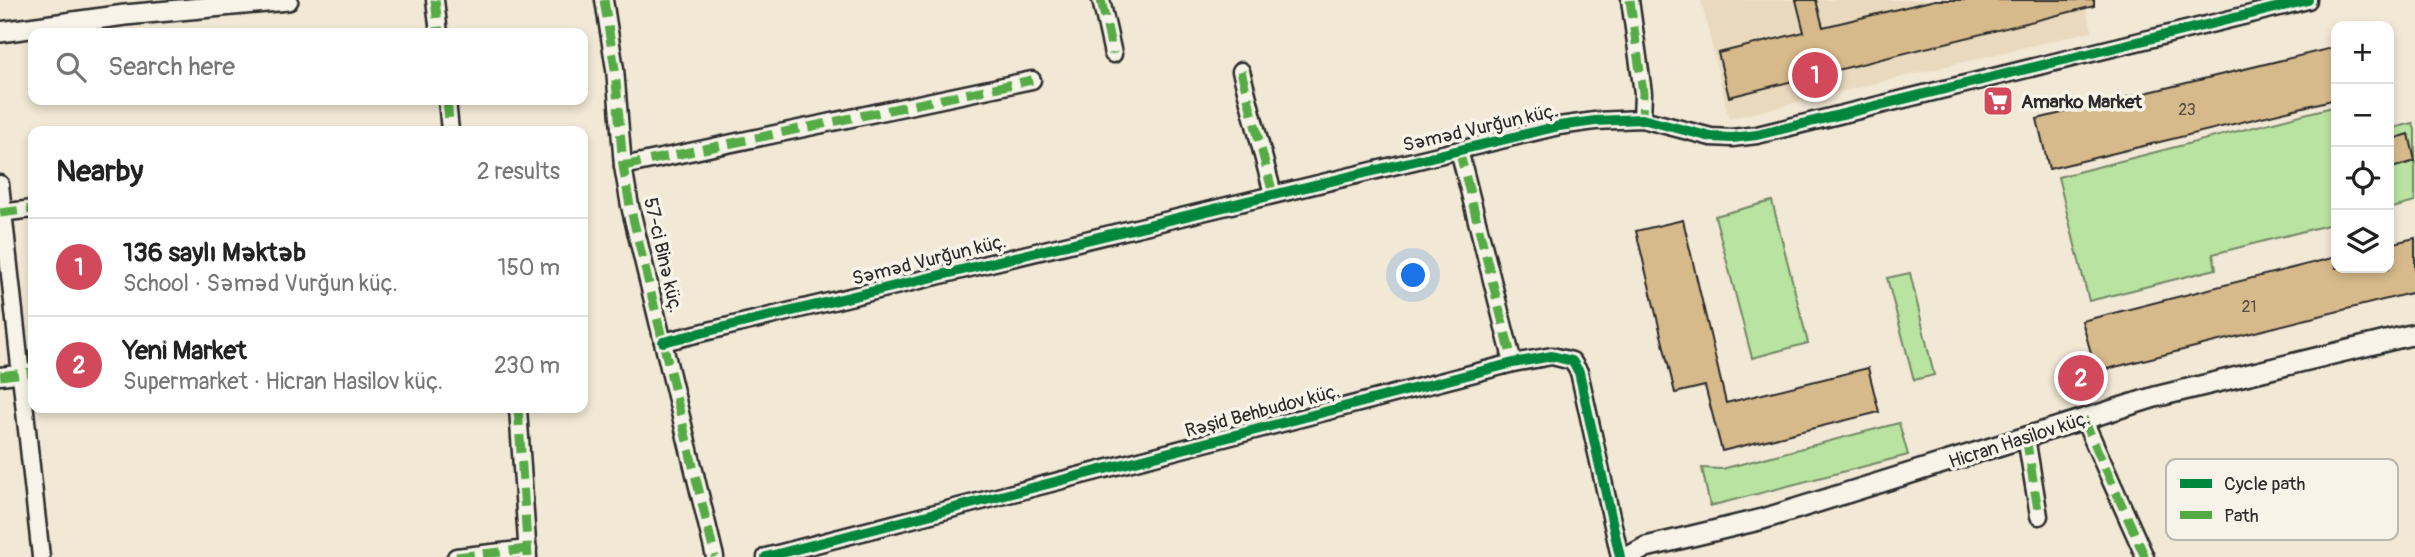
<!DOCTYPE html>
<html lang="en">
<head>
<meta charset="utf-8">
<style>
  body { margin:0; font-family:Pangolin,sans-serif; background:#f6f6f6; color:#222 }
  .controls { position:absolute; right:21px; top:21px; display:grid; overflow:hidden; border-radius:14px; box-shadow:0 4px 10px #0003 }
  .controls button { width:63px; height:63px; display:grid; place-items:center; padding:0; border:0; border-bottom:2px solid #e0e0e0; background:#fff; color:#222; font:35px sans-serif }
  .you { position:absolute; left:1414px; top:276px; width:24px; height:24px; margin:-18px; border:5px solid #fff; border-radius:50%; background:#1a73e8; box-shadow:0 0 0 10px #1a73e833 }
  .badge { display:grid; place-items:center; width:46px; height:46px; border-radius:50%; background:#d1495b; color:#fff; font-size:23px; font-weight:700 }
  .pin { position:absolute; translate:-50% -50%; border:4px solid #fff; box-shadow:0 2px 7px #0006 }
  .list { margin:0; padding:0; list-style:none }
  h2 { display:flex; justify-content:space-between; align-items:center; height:91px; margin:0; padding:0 28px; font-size:30px }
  h2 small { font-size:23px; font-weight:400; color:#767676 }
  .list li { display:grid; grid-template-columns:46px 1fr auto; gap:21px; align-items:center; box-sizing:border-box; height:98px; padding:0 28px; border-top:2px solid #e0e0e0 }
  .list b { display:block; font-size:26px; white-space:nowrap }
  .list p { margin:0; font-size:23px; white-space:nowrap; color:#767676 }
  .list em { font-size:23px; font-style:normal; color:#767676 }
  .icon { flex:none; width:38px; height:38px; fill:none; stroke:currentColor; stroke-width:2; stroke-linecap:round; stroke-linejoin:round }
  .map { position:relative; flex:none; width:2415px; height:557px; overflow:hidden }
  .search { position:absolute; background:#fff; box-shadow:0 4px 10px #0003; left:28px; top:28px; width:560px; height:77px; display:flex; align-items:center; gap:18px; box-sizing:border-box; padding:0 24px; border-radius:14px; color:#767676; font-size:26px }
  .panel { position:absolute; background:#fff; box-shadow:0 4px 10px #0003; left:28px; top:126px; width:560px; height:287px; border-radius:14px }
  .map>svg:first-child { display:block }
  .built { fill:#e9dabf }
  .green { fill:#b9e3a0; stroke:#728766; stroke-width:2 }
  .building { fill:#d7ba8b; stroke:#2b2b2b; stroke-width:2 }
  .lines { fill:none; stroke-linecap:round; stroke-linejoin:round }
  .minor-casing { stroke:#2b2b2b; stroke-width:21 }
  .tertiary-casing { stroke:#2b2b2b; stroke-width:24 }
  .minor { stroke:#f7f3e8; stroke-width:16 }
  .tertiary { stroke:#f7f3e8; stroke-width:19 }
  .quiet { stroke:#54ab44; stroke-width:9; stroke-dasharray:18 9; stroke-linecap:butt }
  .cycleway-casing { stroke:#f7f3e8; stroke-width:15 }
  .cycleway { stroke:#00873e; stroke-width:10 }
  .labels { text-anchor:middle; stroke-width:7; stroke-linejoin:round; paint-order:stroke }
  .number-label { font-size:16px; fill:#564f43 }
  .poi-label { font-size:19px; font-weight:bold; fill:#2b2b2b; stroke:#f7f3e8; text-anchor:start }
  .street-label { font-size:19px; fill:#2b2b2b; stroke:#f7f3e8 }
  .key { fill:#f7f3e8; stroke:#bab7af; stroke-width:2 }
  .key-label { font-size:19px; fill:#2b2b2b }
</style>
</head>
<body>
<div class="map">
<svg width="2415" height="557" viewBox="0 0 2415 557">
  <rect width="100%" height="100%" fill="#f1e8d5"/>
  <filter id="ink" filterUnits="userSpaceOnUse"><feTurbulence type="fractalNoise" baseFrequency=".0143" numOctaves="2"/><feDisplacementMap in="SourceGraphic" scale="14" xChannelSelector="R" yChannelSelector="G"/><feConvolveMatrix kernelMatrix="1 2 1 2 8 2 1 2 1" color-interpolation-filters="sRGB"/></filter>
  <g filter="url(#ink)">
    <path class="built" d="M1701 0H2084L2092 31 1729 119Z"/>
    <g class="green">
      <path d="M2336 106V223L2213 254 2216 269 2089 301 2058 177Z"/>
      <path d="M2413 123 2415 130V202L2389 209V129Z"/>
      <path d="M1772 201 1808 343 1752 358 1715 216Z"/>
      <path d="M1910 273 1934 375 1914 380 1887 278Z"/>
      <path d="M1899 423 1908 455 1710 506 1702 468 1722 469Z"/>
    </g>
    <g class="building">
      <path d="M1796 0H1816L1823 27 1935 0H2094V6L1729 97 1718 53 1804 32Z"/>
      <path d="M2336 47V99L2049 169 2037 119Z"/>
      <path d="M2409 134 2415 161 2389 169V140Z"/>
      <path d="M1683 220 1726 403 1868 368 1879 412 1722 451 1705 386 1675 393 1636 231Z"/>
      <path d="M2415 238V292L2095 372 2099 388 2070 395 2061 360 2091 353 2082 321 2336 257V268H2389V244Z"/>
    </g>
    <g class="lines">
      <g class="minor-casing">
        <g id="minor">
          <path d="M435 0 439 33"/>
          <path d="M604 0 615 69 623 166 630 206 715 557"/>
          <path d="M1101 0 1113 54"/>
          <path d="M1630 0 1643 93 1642 119"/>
          <path d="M1241 71 1273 194"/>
          <path d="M447 100 450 131"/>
          <path d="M1459 150 1513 363"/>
          <path d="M623 166 1032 80"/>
          <path d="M0 184 41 557"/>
          <path d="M0 213 33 209"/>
          <path d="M663 342 1559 126 1595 121 1642 119 1711 137 1732 138 1757 135 2308 0"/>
          <path d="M0 376 33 372"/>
          <path d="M518 408 528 557"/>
          <path d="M2083 418 2145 557"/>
          <path d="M2026 437 2039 516"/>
          <path d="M456 557 528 549"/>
          <path d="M766 557 1513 363 1552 356 1572 361 1579 372 1620 557"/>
        </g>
      </g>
      <g class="tertiary-casing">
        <g id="tertiary">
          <path d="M0 32 125 15 288 0"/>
          <path d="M1628 557 1646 547 1763 519 2155 397 2415 334"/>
        </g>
      </g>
      <use href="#minor" class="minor"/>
      <use href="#tertiary" class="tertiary"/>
      <g class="quiet">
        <path d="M435 0 439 33"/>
        <path d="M604 0 615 69 623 166 630 206 715 557"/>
        <path d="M1101 0 1113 54"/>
        <path d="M1630 0 1643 93 1642 119"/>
        <path d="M1241 71 1273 194"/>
        <path d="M447 100 450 131"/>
        <path d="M1459 150 1513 363"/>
        <path d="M623 166 1032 80"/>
        <path d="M0 213 33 209"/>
        <path d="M0 376 33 372"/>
        <path d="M518 408 528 557"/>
        <path d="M2083 418 2145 557"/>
        <path d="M2026 437 2039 516"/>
        <path d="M456 557 528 549"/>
      </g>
      <g class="cycleway-casing">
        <g id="cycleway">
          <path d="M663 342 1559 126 1595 121 1642 119 1711 137 1732 138 1757 135 2308 0"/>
          <path d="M766 557 1513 363 1552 356 1572 361 1579 372 1620 557"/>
        </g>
      </g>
      <use href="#cycleway" class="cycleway"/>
    </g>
  </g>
  <defs>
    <g id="supermarket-square" transform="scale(1.575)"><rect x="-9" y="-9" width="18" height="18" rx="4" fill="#d1495b" stroke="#f7f3e8"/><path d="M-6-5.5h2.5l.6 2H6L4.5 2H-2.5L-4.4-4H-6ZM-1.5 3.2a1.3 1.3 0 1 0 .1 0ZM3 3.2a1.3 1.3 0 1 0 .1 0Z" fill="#fff"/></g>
  </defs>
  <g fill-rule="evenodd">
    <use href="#supermarket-square" x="1998" y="101"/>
  </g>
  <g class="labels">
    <g class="number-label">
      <text x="2187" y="115">23</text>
      <text x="2249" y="312">21</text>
    </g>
    <g class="poi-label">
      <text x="2021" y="108">Amarko Market</text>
    </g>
    <g class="street-label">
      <text transform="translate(1480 127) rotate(-13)" y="7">Səməd Vurğun küç.</text>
      <text transform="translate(664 255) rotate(77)" y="7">57-ci Binə küç.</text>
      <text transform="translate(929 259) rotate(-14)" y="7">Səməd Vurğun küç.</text>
      <text transform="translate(1262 410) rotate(-15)" y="7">Rəşid Behbudov küç.</text>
      <text transform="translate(2019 439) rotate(-18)" y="7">Hicran Hasilov küç.</text>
    </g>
  </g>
  <rect x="2166" y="459" width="232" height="81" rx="10" class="key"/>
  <rect x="2180" y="479" width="32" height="9" fill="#00873e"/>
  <rect x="2180" y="511" width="32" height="8" fill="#54ab44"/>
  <g class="key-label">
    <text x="2224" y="490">Cycle path</text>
    <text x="2224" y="522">Path</text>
  </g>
</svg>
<div class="controls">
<button>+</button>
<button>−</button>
<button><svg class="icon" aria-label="locate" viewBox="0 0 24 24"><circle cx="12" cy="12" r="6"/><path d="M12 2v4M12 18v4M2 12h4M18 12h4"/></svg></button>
<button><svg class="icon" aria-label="layers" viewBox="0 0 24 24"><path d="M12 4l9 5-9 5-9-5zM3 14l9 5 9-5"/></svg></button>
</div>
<div class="you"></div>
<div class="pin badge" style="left:1815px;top:75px">1</div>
<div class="pin badge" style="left:2081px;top:378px">2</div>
<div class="search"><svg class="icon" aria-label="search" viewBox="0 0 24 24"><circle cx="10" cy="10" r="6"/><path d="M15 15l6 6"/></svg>Search here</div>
<section class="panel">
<h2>Nearby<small>2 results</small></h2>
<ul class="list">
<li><span class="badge">1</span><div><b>136 saylı Məktəb</b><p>School · Səməd Vurğun küç.</p></div><em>150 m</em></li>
<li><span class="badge">2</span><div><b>Yeni Market</b><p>Supermarket · Hicran Hasilov küç.</p></div><em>230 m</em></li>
</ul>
</section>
</div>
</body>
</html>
